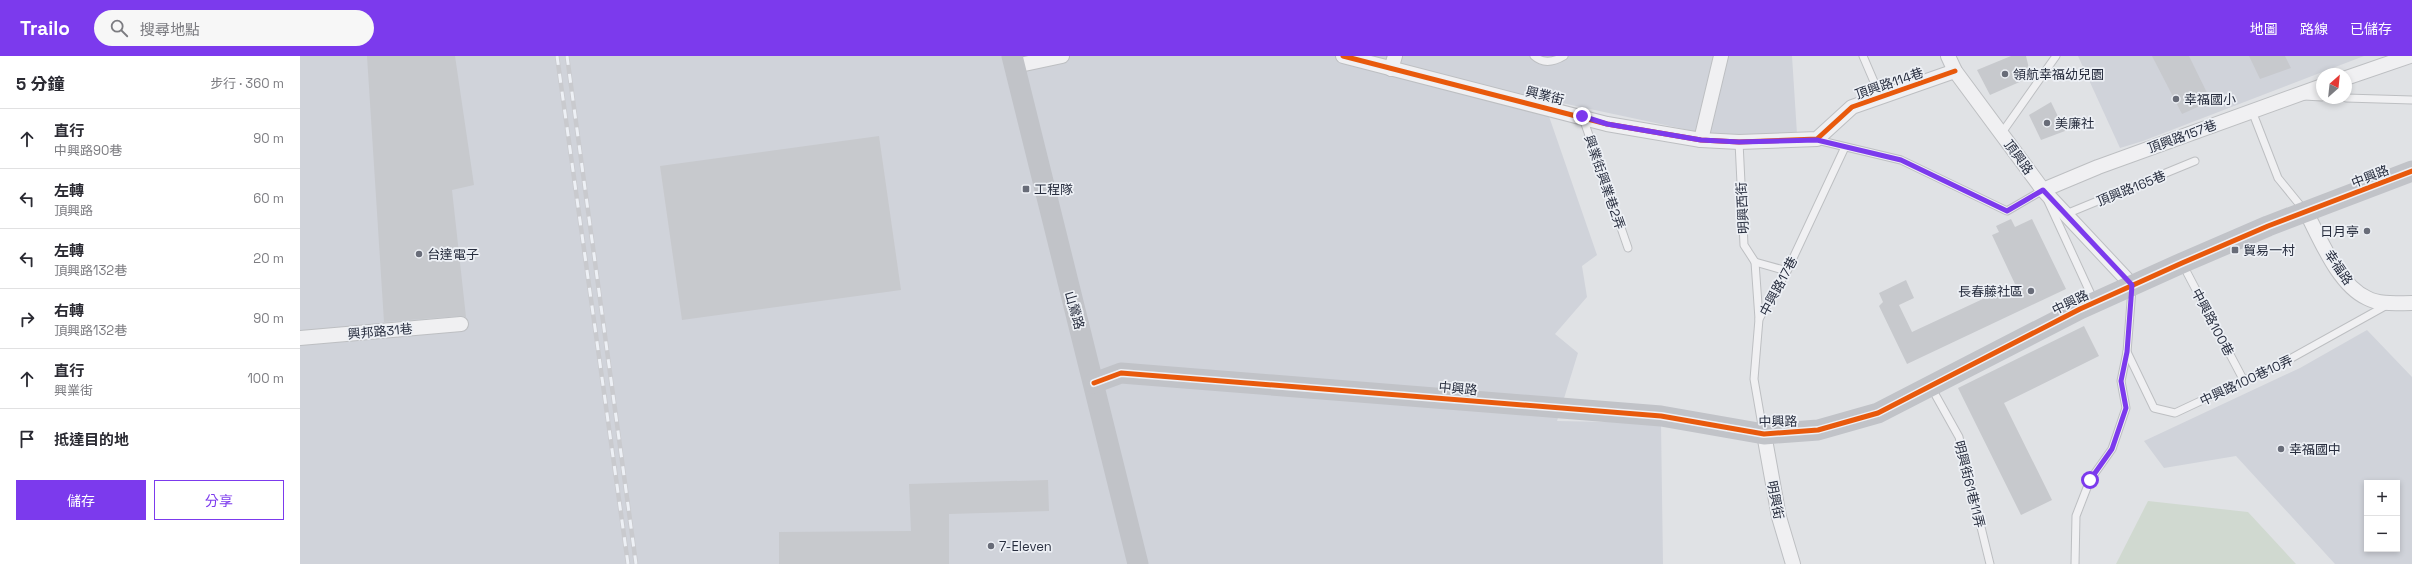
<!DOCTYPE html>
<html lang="zh-TW">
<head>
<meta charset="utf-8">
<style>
  body { margin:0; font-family:"Space Grotesk","Noto Sans TC",sans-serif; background:#f7f7f7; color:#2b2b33 }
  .controls { position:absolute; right:12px; bottom:12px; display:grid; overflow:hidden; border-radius:0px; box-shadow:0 2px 6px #0003 }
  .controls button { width:36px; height:36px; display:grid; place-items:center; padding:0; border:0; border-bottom:1px solid #e1e1e2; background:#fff; color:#2b2b33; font:20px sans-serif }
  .compass { position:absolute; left:2016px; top:12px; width:36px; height:36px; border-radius:50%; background:#fff; box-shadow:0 2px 6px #0003; rotate:27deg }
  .stop { position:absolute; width:12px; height:12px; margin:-9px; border:3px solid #7c3aed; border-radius:50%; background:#fff }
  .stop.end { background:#7c3aed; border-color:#fff; box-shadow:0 1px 4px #0008 }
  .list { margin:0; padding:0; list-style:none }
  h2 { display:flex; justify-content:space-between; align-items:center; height:52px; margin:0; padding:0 16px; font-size:17px }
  h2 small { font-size:13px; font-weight:400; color:#7c7c81 }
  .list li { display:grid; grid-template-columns:26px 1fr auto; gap:12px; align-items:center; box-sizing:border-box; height:60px; padding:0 16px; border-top:1px solid #e1e1e2 }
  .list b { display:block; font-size:15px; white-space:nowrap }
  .list p { margin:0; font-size:13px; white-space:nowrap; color:#7c7c81 }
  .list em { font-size:13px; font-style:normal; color:#7c7c81 }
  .actions { display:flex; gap:8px; padding:12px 16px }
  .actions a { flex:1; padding:9px 0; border:1px solid #7c3aed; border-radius:0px; text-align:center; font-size:14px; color:#7c3aed }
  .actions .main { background:#7c3aed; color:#fff }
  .icon { flex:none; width:22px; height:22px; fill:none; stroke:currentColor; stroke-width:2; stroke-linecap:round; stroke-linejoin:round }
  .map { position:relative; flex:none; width:2112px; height:508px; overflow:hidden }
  header { display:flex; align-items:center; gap:24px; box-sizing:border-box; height:56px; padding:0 20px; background:#7c3aed; color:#fff }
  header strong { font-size:19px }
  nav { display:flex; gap:22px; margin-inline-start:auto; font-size:14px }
  .search { width:280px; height:36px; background:#f7f7f7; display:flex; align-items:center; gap:10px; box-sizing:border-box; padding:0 14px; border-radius:22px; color:#7c7c81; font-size:15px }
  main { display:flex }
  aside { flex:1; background:#fff }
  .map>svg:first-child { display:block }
  .built { fill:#d0d3da; fill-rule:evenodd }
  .green { fill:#d0d9d0 }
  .building { fill:#c7c9cd }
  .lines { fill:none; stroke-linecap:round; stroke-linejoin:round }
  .lane-casing { stroke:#bdbfc2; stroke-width:9 }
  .street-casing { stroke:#bdbfc2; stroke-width:16 }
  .lane { stroke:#f0f0f2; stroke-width:7 }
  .street { stroke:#f0f0f2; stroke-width:14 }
  .secondary { stroke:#c1c3c8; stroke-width:21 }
  .rail-casing { stroke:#c9cace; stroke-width:4.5 }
  .rail { stroke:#edf0f5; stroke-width:3; stroke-dasharray:9; stroke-linecap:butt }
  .cycleway-casing { stroke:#edf0f5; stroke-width:8 }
  .cycleway { stroke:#e8590c; stroke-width:5 }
  .route { stroke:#7c3aed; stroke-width:5 }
  .poi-dot { fill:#686c78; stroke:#edf0f5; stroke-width:1.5 }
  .labels { text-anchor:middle; stroke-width:3.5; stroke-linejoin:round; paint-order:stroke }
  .poi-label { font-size:13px; fill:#272d3e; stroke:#edf0f5; text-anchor:start }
  .street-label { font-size:13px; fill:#272d3e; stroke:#edf0f5 }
</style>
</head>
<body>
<header>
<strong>Trailo</strong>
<div class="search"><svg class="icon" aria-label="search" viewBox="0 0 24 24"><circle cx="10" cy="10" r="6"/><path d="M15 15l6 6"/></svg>搜尋地點</div>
<nav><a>地圖</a><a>路線</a><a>已儲存</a></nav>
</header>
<main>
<aside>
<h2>5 分鐘<small>步行 · 360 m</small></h2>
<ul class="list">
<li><svg class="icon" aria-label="ahead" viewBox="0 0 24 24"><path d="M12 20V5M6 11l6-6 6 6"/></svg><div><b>直行</b><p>中興路90巷</p></div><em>90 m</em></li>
<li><svg class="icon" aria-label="left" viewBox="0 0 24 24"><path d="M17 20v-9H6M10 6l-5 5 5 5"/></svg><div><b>左轉</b><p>頂興路</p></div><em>60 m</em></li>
<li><svg class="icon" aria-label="left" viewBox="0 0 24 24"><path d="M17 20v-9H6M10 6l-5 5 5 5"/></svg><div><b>左轉</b><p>頂興路132巷</p></div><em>20 m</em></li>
<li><svg class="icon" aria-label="right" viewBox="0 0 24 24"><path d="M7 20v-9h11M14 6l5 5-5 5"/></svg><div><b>右轉</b><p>頂興路132巷</p></div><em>90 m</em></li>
<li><svg class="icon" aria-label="ahead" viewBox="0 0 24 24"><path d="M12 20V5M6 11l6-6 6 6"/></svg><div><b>直行</b><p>興業街</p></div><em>100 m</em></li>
<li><svg class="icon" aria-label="arrive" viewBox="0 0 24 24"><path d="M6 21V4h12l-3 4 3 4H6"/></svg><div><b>抵達目的地</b></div></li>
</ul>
<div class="actions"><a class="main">儲存</a><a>分享</a></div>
</aside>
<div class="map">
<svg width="2112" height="508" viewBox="0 0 2112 508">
  <rect width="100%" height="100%" fill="#e0e2e5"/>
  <g class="built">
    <path d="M0 0H1492L1497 78 1412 79 1243 43 1297 199 1282 210 1287 241 1255 278 1278 297 1257 365 1361 367 1363 508H0Z"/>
    <path d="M1778 0H2064L1843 85 1820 92Z"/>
    <path d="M2067 274 2112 321V508H2035L1936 400 1864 412 1844 385 2000 312ZM2067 427H2097V493H2067Z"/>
  </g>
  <path class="green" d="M1848 445 1948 456 1996 508H1816Z"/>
  <g class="building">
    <path d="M67 0H155L174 129 152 134 166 261 160 260 84 266Z"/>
    <path d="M1711 0H1726L1731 21 1690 39 1677 14Z"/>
    <path d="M1852 0H1889L1911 45 1882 58Z"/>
    <path d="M1949 0H1985L1991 12 1960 23Z"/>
    <path d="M1751 46 1765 75 1741 84 1729 59Z"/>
    <path d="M579 80 601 234 382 264 360 110Z"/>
    <path d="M1711 163 1715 171 1732 163 1766 233 1607 308 1579 250 1583 246 1579 237 1606 224 1614 242 1599 249 1612 276 1715 228 1692 179 1699 176 1696 170Z"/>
    <path d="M1784 270 1799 300 1704 347 1752 444 1721 459 1658 332Z"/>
    <path d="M748 424 749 455 649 458V508H479V476L611 475 609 428Z"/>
  </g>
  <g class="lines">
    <g class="lane-casing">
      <g id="lane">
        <path d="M1234 0C1243 8 1254 6 1264 0"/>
        <path d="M1563 0 1581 42"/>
        <path d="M2004 40 2022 41"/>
        <path d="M2046 42 2112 44"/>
        <path d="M1952 55 1978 122 2004 154"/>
        <path d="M1283 62 1328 192"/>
        <path d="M1701 78 1756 0"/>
        <path d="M1517 84 1601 104 1707 155 1743 134 1744 136"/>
        <path d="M1439 86 1444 189 1455 206 1487 215"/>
        <path d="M1748 145 1794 245"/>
        <path d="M1766 158 1895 105"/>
        <path d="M1455 206 1459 263"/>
        <path d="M1883 209 1944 325"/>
        <path d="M1827 296 1854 352 1875 357 1988 304 2087 249"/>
        <path d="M1631 331 1659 381 1690 508"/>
        <path d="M1463 375 1454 323 1459 263 1487 215 1545 91"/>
        <path d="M1775 508 1776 460 1790 424 1812 393 1826 352 1821 325 1827 296 1832 233"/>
      </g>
    </g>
    <g class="street-casing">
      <g id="street">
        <path d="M1043 0 1307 68 1401 84 1439 86 1517 83 1552 51 1655 15"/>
        <path d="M1648 0 1655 15 1743 134 1832 229"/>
        <path d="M715 10 762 0"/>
        <path d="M1091 13 1095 0"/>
        <path d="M2046 22 2110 0"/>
        <path d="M1401 84 1421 0"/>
        <path d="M1743 134 1798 111 2022 30"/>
        <path d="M2006 156C2020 182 2038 229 2067 242 2080 249 2097 247 2112 247"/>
        <path d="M0 282 161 268"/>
        <path d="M1464 378 1479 461 1493 508"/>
      </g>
    </g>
    <use href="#lane" class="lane"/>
    <use href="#street" class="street"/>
    <g class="secondary">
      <path d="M712 0 838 508"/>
      <path d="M794 327 821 317 1361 360 1464 378 1518 374 1578 357 1780 253 1882 207 1968 170 2112 115"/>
    </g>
    <g class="rail-casing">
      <g id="rail">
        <path d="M257 0 328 508"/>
        <path d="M267 0 336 508"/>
      </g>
    </g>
    <use href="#rail" class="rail"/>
    <g class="cycleway-casing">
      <g id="cycleway">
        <path d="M1043 0 1307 68 1401 84 1439 86 1517 83 1552 51 1655 15"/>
        <path d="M794 327 821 317 1361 360 1464 378 1518 374 1578 357 1780 253 1882 207 1968 170 2112 115"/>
      </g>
    </g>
    <use href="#cycleway" class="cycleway"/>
  </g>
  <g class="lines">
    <path class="route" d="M1282 60 1307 68 1401 84 1439 86 1517 84 1601 104 1707 155 1743 134 1832 229 1827 296 1821 325 1826 352 1812 393 1790 424"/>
  </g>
  <g class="poi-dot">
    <circle cx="1705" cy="18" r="4"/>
    <circle cx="1876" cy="43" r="4"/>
    <circle cx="1747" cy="67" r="4"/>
    <rect x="722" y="129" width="8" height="8" rx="2"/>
    <circle cx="2067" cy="175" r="4"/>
    <rect x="1931" y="190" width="8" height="8" rx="2"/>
    <circle cx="119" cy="198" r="4"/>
    <circle cx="1731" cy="235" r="4"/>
    <circle cx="1981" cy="393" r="4"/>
    <circle cx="691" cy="490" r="4"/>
  </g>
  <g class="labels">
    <g class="poi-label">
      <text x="1713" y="23">領航幸福幼兒園</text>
      <text x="1884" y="48">幸福國小</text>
      <text x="1755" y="72">美廉社</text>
      <text x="734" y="138">工程隊</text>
      <text x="2059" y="180" text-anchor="end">日月亭</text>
      <text x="1943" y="199">貿易一村</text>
      <text x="127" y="203">台達電子</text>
      <text x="1723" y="240" text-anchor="end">長春藤社區</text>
      <text x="1989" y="398">幸福國中</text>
      <text x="699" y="495">7-Eleven</text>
    </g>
    <g class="street-label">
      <text transform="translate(1589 27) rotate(-19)" y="5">頂興路114巷</text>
      <text transform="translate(1245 39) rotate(14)" y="5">興業街</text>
      <text transform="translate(1882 80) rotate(-20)" y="5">頂興路157巷</text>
      <text transform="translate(1719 101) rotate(54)" y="5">頂興路</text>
      <text transform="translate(2070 120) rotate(-21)" y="5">中興路</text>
      <text transform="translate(1305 126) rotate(71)" y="5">興業街興業巷2弄</text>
      <text transform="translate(1831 132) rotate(-22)" y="5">頂興路165巷</text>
      <text transform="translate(1442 152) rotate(-93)" y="5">明興西街</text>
      <text transform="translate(2039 211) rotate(56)" y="5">幸福路</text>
      <text transform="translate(1478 230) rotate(-62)" y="5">中興路17巷</text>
      <text transform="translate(1770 246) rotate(-26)" y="5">中興路</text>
      <text transform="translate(775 254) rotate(74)" y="5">山鶯路</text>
      <text transform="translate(1913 266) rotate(62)" y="5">中興路100巷</text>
      <text transform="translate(80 275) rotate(-5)" y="5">興邦路31巷</text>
      <text transform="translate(1946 324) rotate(-25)" y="5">中興路100巷10弄</text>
      <text transform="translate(1158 332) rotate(5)" y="5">中興路</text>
      <text transform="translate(1478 365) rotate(-1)" y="5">中興路</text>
      <text transform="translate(1670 428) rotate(76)" y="5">明興街61巷11弄</text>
      <text transform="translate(1476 444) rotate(79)" y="5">明興街</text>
    </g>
  </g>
</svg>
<div class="controls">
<button>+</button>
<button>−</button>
</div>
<svg class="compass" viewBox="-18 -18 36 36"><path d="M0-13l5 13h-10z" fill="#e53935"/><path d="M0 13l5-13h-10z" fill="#7c7c81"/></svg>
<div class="stop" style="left:1790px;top:424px"></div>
<div class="stop end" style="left:1282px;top:60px"></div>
</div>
</main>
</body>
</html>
